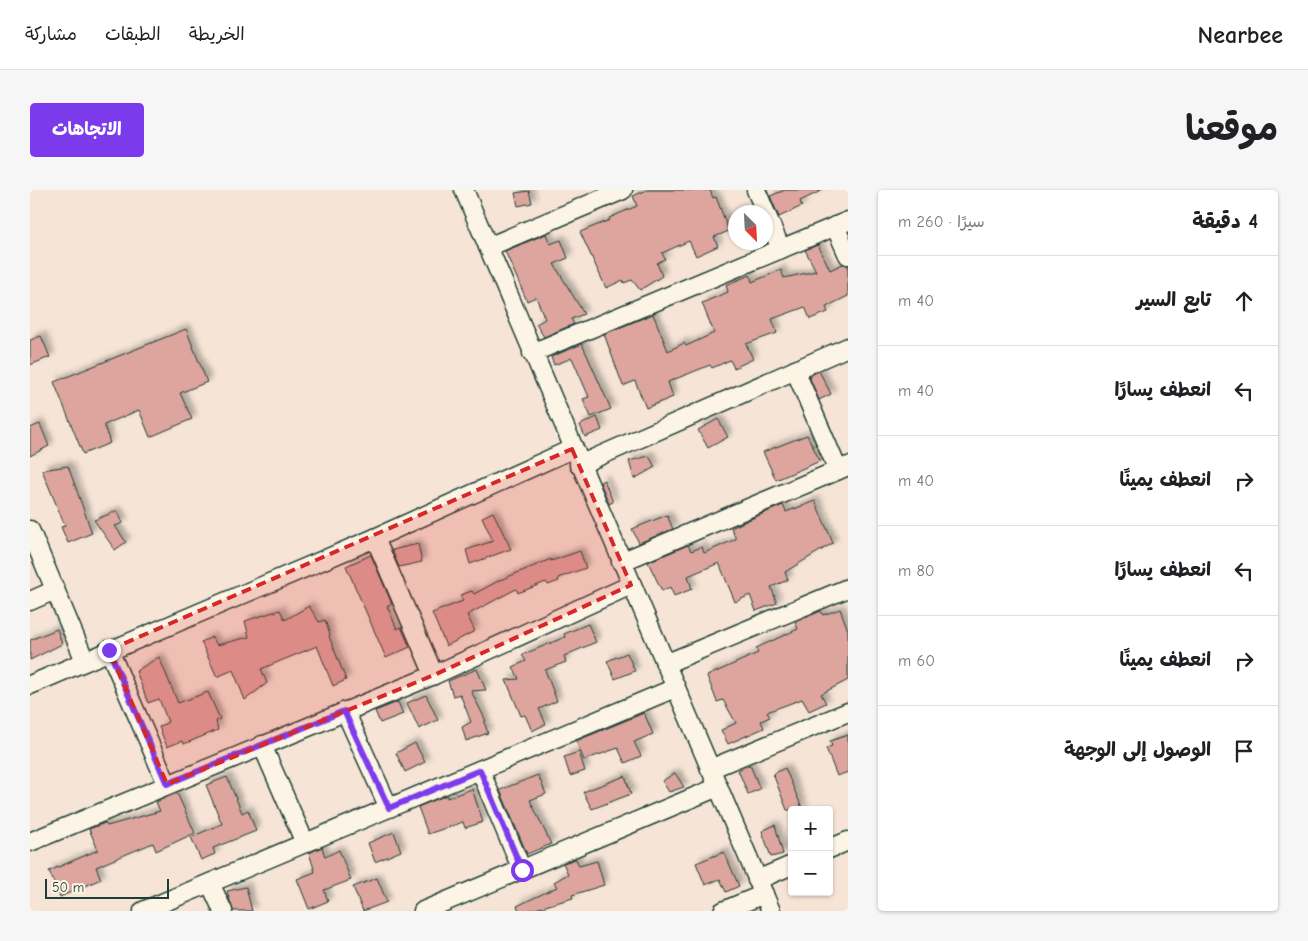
<!DOCTYPE html>
<html lang="ar">
<head>
<meta charset="utf-8">
<style>
  body { margin:0; font-family:"Comic Neue","Playpen Sans Arabic",sans-serif; background:#f6f6f6; color:#202124; direction:rtl }
  .controls { position:absolute; right:15px; bottom:15px; display:grid; overflow:hidden; border-radius:5px; box-shadow:0 1px 4px #0004 }
  .controls button { width:45px; height:45px; display:grid; place-items:center; padding:0; border:0; border-bottom:1px solid #e0e0e0; background:#fff; color:#202124; font:25px sans-serif }
  .compass { position:absolute; left:698px; top:15px; width:45px; height:45px; border-radius:50%; background:#fff; box-shadow:0 1px 4px #0004; rotate:156deg }
  .scale { position:absolute; left:15px; bottom:12px; width:124px; box-sizing:border-box; padding-left:5px; border:2px solid #1f3d34; border-top:0; font-size:14px; line-height:18px; white-space:nowrap; color:#1f3d34; -webkit-text-stroke:4px #fcf5e5; paint-order:stroke }
  .stop { position:absolute; width:15px; height:15px; margin:-11px; border:4px solid #7c3aed; border-radius:50%; background:#fff }
  .stop.end { background:#7c3aed; border-color:#fff; box-shadow:0 1px 5px #0008 }
  .list { margin:0; padding:0; list-style:none }
  h2 { display:flex; justify-content:space-between; align-items:center; height:65px; margin:0; padding:0 20px; font-size:21px }
  h2 small { font-size:16px; font-weight:400; color:#757577 }
  .list li { display:grid; grid-template-columns:32px 1fr auto; gap:15px; align-items:center; box-sizing:border-box; height:90px; padding:0 20px; border-top:1px solid #e0e0e0 }
  .list b { display:block; font-size:19px; white-space:nowrap }
  .list em { font-size:16px; font-style:normal; color:#757577 }
  .icon { flex:none; width:28px; height:28px; fill:none; stroke:currentColor; stroke-width:2; stroke-linecap:round; stroke-linejoin:round }
  .map { position:relative; flex:none; width:818px; height:721px; overflow:hidden; direction:ltr; border-radius:5px }
  header { display:flex; align-items:center; gap:30px; box-sizing:border-box; height:70px; padding:0 25px; background:#fff; border-bottom:1px solid #e0e0e0 }
  header strong { font-size:24px }
  nav { display:flex; gap:28px; margin-inline-start:auto; font-size:18px }
  .intro { display:flex; align-items:center; justify-content:space-between; box-sizing:border-box; height:120px; padding:0 30px }
  h1 { margin:0; font-size:35px }
  .button { padding:12px 22px; border-radius:5px; background:#7c3aed; color:#fff; font-size:18px; font-weight:700 }
  main { display:flex; gap:30px; padding:0 30px }
  aside { flex:1; background:#fff; border-radius:5px; box-shadow:0 1px 4px #0004 }
  .map>svg:first-child { display:block }
  .building { fill:#dea49e; stroke:#1f3d34; filter:url(#shadow) }
  .lines { fill:none; stroke-linecap:round; stroke-linejoin:round }
  .minor-casing { stroke:#1f3d34; stroke-width:21 }
  .minor { stroke:#fcf5e5; stroke-width:18 }
  .route { stroke:#7c3aed; stroke-width:6 }
  .marked { fill:#d62828; fill-opacity:0.2; stroke:#d62828; stroke-width:4; stroke-dasharray:10 6; stroke-linejoin:round }
</style>
</head>
<body>
<header>
<strong>Nearbee</strong>
<nav><a>الخريطة</a><a>الطبقات</a><a>مشاركة</a></nav>
</header>
<div class="intro"><h1>موقعنا</h1><a class="button">الاتجاهات</a></div>
<main>
<aside>
<h2>4 دقيقة<small>سيرًا · 260 m</small></h2>
<ul class="list">
<li><svg class="icon" aria-label="ahead" viewBox="0 0 24 24"><path d="M12 20V5M6 11l6-6 6 6"/></svg><div><b>تابع السير</b></div><em>40 m</em></li>
<li><svg class="icon" aria-label="left" viewBox="0 0 24 24"><path d="M17 20v-9H6M10 6l-5 5 5 5"/></svg><div><b>انعطف يسارًا</b></div><em>40 m</em></li>
<li><svg class="icon" aria-label="right" viewBox="0 0 24 24"><path d="M7 20v-9h11M14 6l5 5-5 5"/></svg><div><b>انعطف يمينًا</b></div><em>40 m</em></li>
<li><svg class="icon" aria-label="left" viewBox="0 0 24 24"><path d="M17 20v-9H6M10 6l-5 5 5 5"/></svg><div><b>انعطف يسارًا</b></div><em>80 m</em></li>
<li><svg class="icon" aria-label="right" viewBox="0 0 24 24"><path d="M7 20v-9h11M14 6l5 5-5 5"/></svg><div><b>انعطف يمينًا</b></div><em>60 m</em></li>
<li><svg class="icon" aria-label="arrive" viewBox="0 0 24 24"><path d="M6 21V4h12l-3 4 3 4H6"/></svg><div><b>الوصول إلى الوجهة</b></div></li>
</ul>
</aside>
<div class="map">
<svg width="818" height="721" viewBox="0 0 818 721">
  <defs>
    <filter id="shadow"><feDropShadow dx="4.5" dy="-4.5" stdDeviation="2.5" flood-color="#0004"/></filter>
  </defs>
  <rect width="100%" height="100%" fill="#f6e5d7"/>
  <filter id="ink" filterUnits="userSpaceOnUse"><feTurbulence type="fractalNoise" baseFrequency=".02" numOctaves="2"/><feDisplacementMap in="SourceGraphic" scale="10" xChannelSelector="R" yChannelSelector="G"/><feConvolveMatrix kernelMatrix="1 2 1 2 8 2 1 2 1" color-interpolation-filters="sRGB"/></filter>
  <g filter="url(#ink)">
    <g class="building">
      <path d="M617 0H680L683 8 686 7 699 41 684 47 688 56 666 66 659 51 632 63 635 69 627 73 632 86 610 100 602 90 594 93 593 90 576 98 550 42 580 30 579 28 607 16 603 6Z"/>
      <path d="M755 0H793L770 11 772 16 749 27 740 6Z"/>
      <path d="M499 1 502 13 488 16 485 3Z"/>
      <path d="M516 44 520 54 531 50 538 68 524 74 554 124 541 129 544 134 514 147 506 134 515 129 506 107 497 111 475 61Z"/>
      <path d="M788 55 800 80 813 74 818 75V106L796 117 798 122 780 129 775 117 742 129 747 143 716 154 723 169 704 178 700 170 682 178 680 175 638 192 643 207 616 218 605 191 593 196 574 144 623 124 638 161 654 153 656 156 684 143 672 113 698 102 696 95 720 85 722 92 751 80 754 88 786 81 775 60Z"/>
      <path d="M156 139 177 192 150 203 162 229 120 247 109 220 74 235 80 253 53 264 24 192Z"/>
      <path d="M11 146 20 167 0 175V150Z"/>
      <path d="M552 154 581 219 561 227 553 209 559 207 542 168 524 175 521 167Z"/>
      <path d="M789 181 801 204 789 210 779 186Z"/>
      <path d="M567 227 572 240 555 247 550 235Z"/>
      <path d="M688 229 698 247 678 258 668 240Z"/>
      <path d="M10 234 19 256 0 266V238Z"/>
      <path d="M777 245 790 271 746 290 733 262Z"/>
      <path d="M619 266 625 277 604 289 599 271Z"/>
      <path d="M38 276 62 343 38 353 31 337 35 336 12 280Z"/>
      <path d="M574 290 583 312 579 314 570 292Z"/>
      <path d="M785 311 803 353 755 382 758 390 741 397 747 413 726 421 720 405 705 412 689 373 658 386 662 399 644 406 640 397 632 401 618 372 658 355 661 361 672 357 674 363 706 349 701 338 716 331 753 315 756 322Z"/>
      <path d="M87 321 93 333 85 336 96 352 85 360 64 330Z"/>
      <path d="M463 322 481 359 440 374 436 360 463 351 452 327Z"/>
      <path d="M637 325 643 339 609 353 602 339Z"/>
      <path d="M388 354 392 372 369 377 362 360Z"/>
      <path d="M550 361 556 378 528 388 529 391 518 395 516 392 488 403 486 399 437 425 445 441 416 456 402 423 433 411 430 405 442 401 444 404 470 390 521 369V371Z"/>
      <path d="M341 365 362 414 357 416 367 439 371 437 380 457 356 468 316 376Z"/>
      <path d="M279 416 289 432 295 430 300 445 299 446 316 490 303 496 287 456 231 479 237 493 215 510 203 480 187 487 171 452 182 447 187 455 219 447 215 431 250 420 255 430Z"/>
      <path d="M810 419 818 440V490L791 504 796 513 779 521 772 509 737 522 740 527 731 531 734 538 698 554 691 540 706 533 693 510 687 512 677 486 728 463 726 458 768 439 765 432 791 421 793 425Z"/>
      <path d="M558 434 566 452 534 466 536 472 515 480 527 511 509 519 516 534 502 541 495 525 491 526 476 490 489 489 483 477 496 471 492 465 535 447 534 444Z"/>
      <path d="M27 439 32 454 0 470V450Z"/>
      <path d="M597 463 605 481 585 489 577 471Z"/>
      <path d="M129 467 148 513 178 502 190 529 186 531 188 540 154 554 152 551 137 557 129 537 138 532 129 509 118 513 106 481Z"/>
      <path d="M447 479 456 500 441 501 456 531 454 532 458 543 436 551 432 537 441 532 430 504 423 506 418 491Z"/>
      <path d="M396 505 408 530 389 539 377 513Z"/>
      <path d="M368 512 373 524 350 533 345 521Z"/>
      <path d="M614 523 623 544 604 552 611 566 595 573 588 558 554 570 546 551Z"/>
      <path d="M818 545V582L807 586 796 558 802 556 800 551Z"/>
      <path d="M385 553 395 572 375 582 366 563Z"/>
      <path d="M549 562 555 581 540 586 534 567Z"/>
      <path d="M720 575 730 599 718 604 708 580Z"/>
      <path d="M755 578 773 620H757L743 584Z"/>
      <path d="M645 583 654 597 639 602 632 591Z"/>
      <path d="M508 585 516 604 500 610 521 654 497 664 470 600Z"/>
      <path d="M595 586 601 604 562 619 553 602Z"/>
      <path d="M197 587 212 623 218 620 226 641 183 658 185 664 171 670 161 647 192 634 176 595Z"/>
      <path d="M442 599 453 632 435 638 433 632 398 644 388 617 417 605V608Z"/>
      <path d="M147 603 165 643 126 661 123 653 66 677 71 689 30 707 19 681 68 660 59 639 75 633 77 636 130 621 126 612Z"/>
      <path d="M745 635 753 664 741 667 732 641Z"/>
      <path d="M364 642 371 661 345 672 338 653Z"/>
      <path d="M292 657 295 667 309 660 321 690 294 700 298 711 279 719 267 689 285 682 279 663Z"/>
      <path d="M694 662 709 696 696 702 690 689 675 695 666 673Z"/>
      <path d="M546 669 549 676 567 671 574 695 542 705 543 708 498 721H489L487 716 527 697 524 692 538 684 533 673Z"/>
      <path d="M347 688 357 712 333 721 323 697Z"/>
      <path d="M216 697 222 721H203L197 701Z"/>
    </g>
    <g class="lines">
      <g class="minor-casing">
        <g id="minor">
          <path d="M434 0 741 721"/>
          <path d="M726 0 751 59"/>
          <path d="M805 36 818 65"/>
          <path d="M458 57 593 0"/>
          <path d="M502 163 818 31"/>
          <path d="M765 180 808 280"/>
          <path d="M549 275 818 157"/>
          <path d="M0 340 55 471"/>
          <path d="M345 348 404 485"/>
          <path d="M591 372 818 276"/>
          <path d="M0 411 25 400"/>
          <path d="M79 460 137 594"/>
          <path d="M635 474 818 398"/>
          <path d="M0 495 345 348 542 259"/>
          <path d="M315 521 359 618"/>
          <path d="M232 555 275 653"/>
          <path d="M680 579 818 522"/>
          <path d="M450 580 492 680"/>
          <path d="M0 652 404 485 601 395"/>
          <path d="M799 659 818 651"/>
          <path d="M727 690 762 675"/>
          <path d="M180 693 193 721"/>
          <path d="M113 721 645 498"/>
          <path d="M393 721 688 597"/>
          <path d="M693 721 734 704"/>
        </g>
      </g>
      <use href="#minor" class="minor"/>
    </g>
  </g>
  <g class="lines" filter="url(#ink)">
    <path class="route" d="M79 460 137 594 314 521 359 618 450 580 492 680"/>
  </g>
  <path class="marked" d="M542 259 601 395 404 485 137 594 79 460Z"/>
</svg>
<div class="controls">
<button>+</button>
<button>−</button>
</div>
<svg class="compass" viewBox="-18 -18 36 36"><path d="M0-13l5 13h-10z" fill="#e53935"/><path d="M0 13l5-13h-10z" fill="#757577"/></svg>
<div class="scale">50 m</div>
<div class="stop" style="left:492px;top:680px"></div>
<div class="stop end" style="left:79px;top:460px"></div>
</div>
</main>
</body>
</html>
